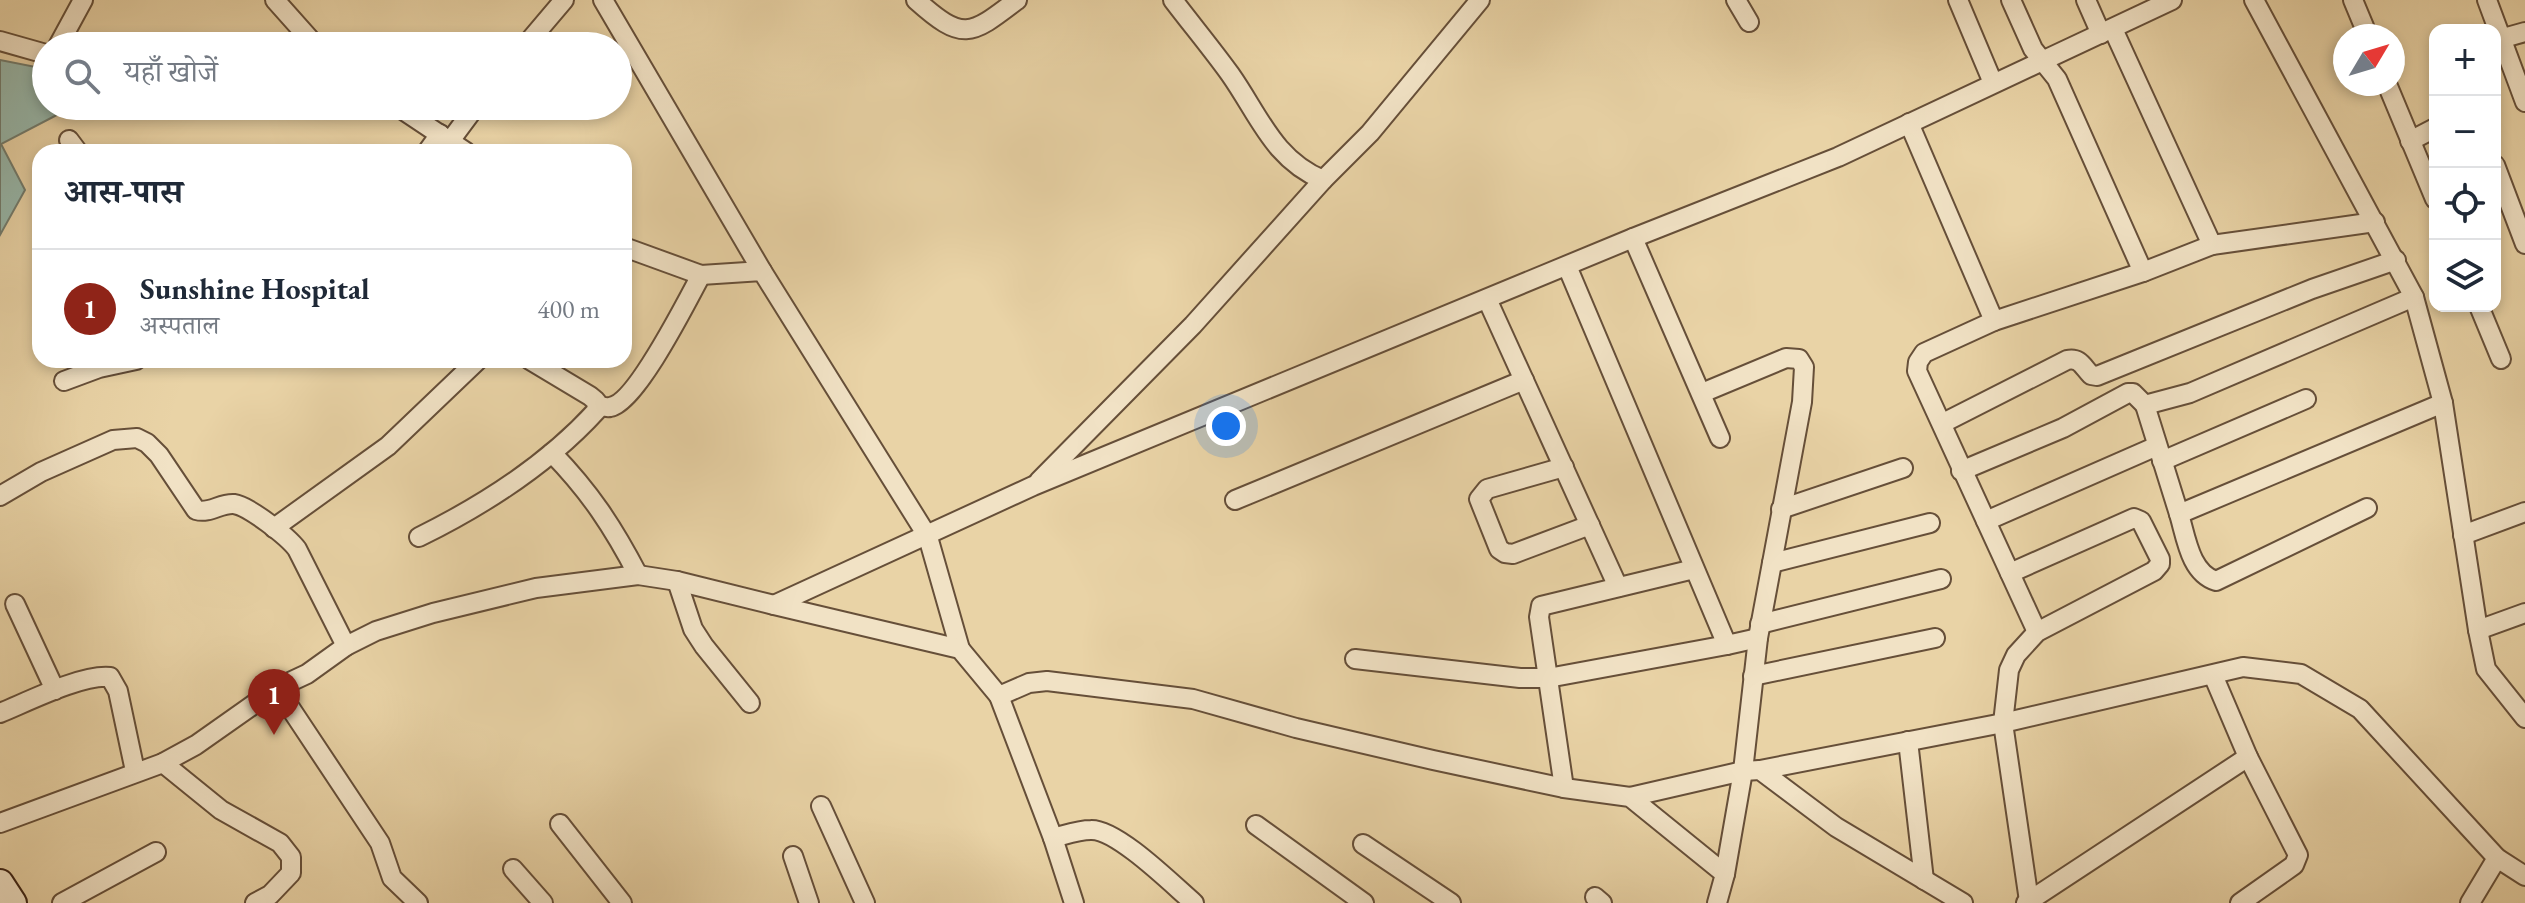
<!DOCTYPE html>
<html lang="hi">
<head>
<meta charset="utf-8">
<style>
  body { margin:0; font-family:"EB Garamond","Noto Serif Devanagari",serif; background:#f2f2f3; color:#1f2937 }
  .controls { position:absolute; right:24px; top:24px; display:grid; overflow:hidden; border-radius:16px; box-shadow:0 4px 12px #0003 }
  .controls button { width:72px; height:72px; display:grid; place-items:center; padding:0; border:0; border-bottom:2px solid #e0e1e3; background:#fff; color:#1f2937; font:40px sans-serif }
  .compass { position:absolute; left:2333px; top:24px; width:72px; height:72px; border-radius:50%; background:#fff; box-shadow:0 4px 12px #0003; rotate:52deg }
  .you { position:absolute; left:1226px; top:426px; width:28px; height:28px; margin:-20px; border:6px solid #fff; border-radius:50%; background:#1a73e8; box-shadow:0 0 0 12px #1a73e833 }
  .badge { display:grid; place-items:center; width:52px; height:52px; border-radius:50%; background:#8f2418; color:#fff; font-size:26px; font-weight:700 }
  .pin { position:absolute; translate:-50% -66px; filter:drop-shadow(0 2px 4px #0008) }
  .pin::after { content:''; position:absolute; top:42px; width:28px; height:24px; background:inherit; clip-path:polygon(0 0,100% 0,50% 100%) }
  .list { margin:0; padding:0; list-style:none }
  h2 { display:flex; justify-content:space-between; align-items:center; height:104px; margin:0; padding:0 32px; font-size:34px }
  h2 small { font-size:26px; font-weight:400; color:#747a83 }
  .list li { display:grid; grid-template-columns:52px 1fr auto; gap:24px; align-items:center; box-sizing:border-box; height:120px; padding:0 32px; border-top:2px solid #e0e1e3 }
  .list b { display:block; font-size:30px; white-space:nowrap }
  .list p { margin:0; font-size:26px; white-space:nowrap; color:#747a83 }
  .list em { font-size:26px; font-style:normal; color:#747a83 }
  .icon { flex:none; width:44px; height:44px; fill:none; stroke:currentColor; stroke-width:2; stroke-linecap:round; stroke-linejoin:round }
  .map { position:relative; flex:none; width:2525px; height:903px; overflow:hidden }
  .search { position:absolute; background:#fff; box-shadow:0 4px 12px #0003; left:32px; top:32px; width:600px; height:88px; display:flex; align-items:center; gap:20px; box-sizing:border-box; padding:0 28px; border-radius:44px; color:#747a83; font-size:30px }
  .panel { position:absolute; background:#fff; box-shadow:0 4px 12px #0003; left:32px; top:144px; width:600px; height:224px; border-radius:24px }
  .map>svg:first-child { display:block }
  .water { fill:#97b7aa; stroke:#727c6e; stroke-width:2 }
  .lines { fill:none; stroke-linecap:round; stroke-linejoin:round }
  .street-casing { stroke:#664f39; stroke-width:22 }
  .secondary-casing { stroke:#3b2315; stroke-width:30 }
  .street { stroke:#f1e2c5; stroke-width:18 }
  .secondary { stroke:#f1e2c5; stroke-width:26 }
</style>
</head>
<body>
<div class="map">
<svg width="2525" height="903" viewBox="0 0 2525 903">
  <rect width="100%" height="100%" fill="#e9d3a6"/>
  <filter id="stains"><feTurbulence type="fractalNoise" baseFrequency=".0025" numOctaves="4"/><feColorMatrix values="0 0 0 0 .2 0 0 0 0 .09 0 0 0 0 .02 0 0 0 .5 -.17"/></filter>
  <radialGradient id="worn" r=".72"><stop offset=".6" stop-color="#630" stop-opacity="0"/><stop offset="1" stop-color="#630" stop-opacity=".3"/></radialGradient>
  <path class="water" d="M0 60 46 69V106H74L1 144 25 190 0 235Z"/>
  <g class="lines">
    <g class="street-casing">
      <g id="street">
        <path d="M275 0 316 46"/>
        <path d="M603 0 762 271"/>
        <path d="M916 0C963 42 970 36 1017 0"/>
        <path d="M1173 0C1192 25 1212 49 1230 74 1259 115 1273 159 1323 180"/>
        <path d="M1736 0 1749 22"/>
        <path d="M1958 0 1993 83"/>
        <path d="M2011 0 2033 49 2057 79 2143 272 2212 245 2375 222"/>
        <path d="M2086 0 2101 34"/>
        <path d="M2254 0 2414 297 2443 403 2478 630 2486 669 2525 718"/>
        <path d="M2353 0 2368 36"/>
        <path d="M2487 0 2525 102"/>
        <path d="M2113 29 2212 245"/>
        <path d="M2500 39 2525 32"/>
        <path d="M0 41 46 54"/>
        <path d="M58 46 83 0"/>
        <path d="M525 46 564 0"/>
        <path d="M2387 84 2435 199"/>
        <path d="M397 106 466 152"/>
        <path d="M1909 123 1994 321 1924 353 1918 362 1917 371 2037 632"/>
        <path d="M69 140 78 152"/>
        <path d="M450 141 476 106"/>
        <path d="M2410 141 2435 128"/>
        <path d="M427 152 440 134"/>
        <path d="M2495 165 2525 244"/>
        <path d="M1633 238 1720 438"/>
        <path d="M624 247 701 275 762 271 928 537 960 649"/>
        <path d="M1567 266 1727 645 1758 638"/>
        <path d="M1487 299 1618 587"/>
        <path d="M2479 306 2501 359"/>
        <path d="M1994 321 2143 272"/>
        <path d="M64 381 99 368 136 360"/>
        <path d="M1702 393 1786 358 1799 359 1804 367 1802 402 1758 638 1743 771 1725 874"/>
        <path d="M597 405C601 406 606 408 610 407 636 403 687 301 701 275"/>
        <path d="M2145 405 2179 514 2443 403"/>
        <path d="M1943 423 2067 360C2080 357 2083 367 2091 375L2097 376 2312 289 2396 260"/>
        <path d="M552 453C590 492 613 527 638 575"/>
        <path d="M2162 461 2306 399"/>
        <path d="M1564 467 1487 489 1479 499 1499 549 1505 553 1513 554 1590 525"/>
        <path d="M1961 471 2063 428 2128 393H2133L2145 405 2190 393 2414 297"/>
        <path d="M1039 481 1193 325 1323 180 1370 133 1480 0"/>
        <path d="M0 496 41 472 113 440 137 438 147 443 159 455 196 510C210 514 220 503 234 504 249 506 288 537 297 549L346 646"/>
        <path d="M1235 500 1524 380"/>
        <path d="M1781 509 1903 468"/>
        <path d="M2179 514C2186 537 2190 573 2216 581L2367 508"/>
        <path d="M1986 521 2157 446"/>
        <path d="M274 528 388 446 478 360"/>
        <path d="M2463 535 2525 512"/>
        <path d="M419 537C484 505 548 464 597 410L596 401 590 396 530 360"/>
        <path d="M1772 563 1930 523"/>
        <path d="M2010 573 2134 518 2141 521 2160 559V564L2154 571 2037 632 2016 655 2009 670 2003 723 2029 901"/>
        <path d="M677 581 693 629 704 646 750 703"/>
        <path d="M15 604 55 690"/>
        <path d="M1760 624 1941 579"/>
        <path d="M2478 630 2525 613"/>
        <path d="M1355 659 1520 678H1548L1727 645"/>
        <path d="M2213 675 2248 757 2298 855 2294 865 2240 903"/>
        <path d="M1753 676 1935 638"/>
        <path d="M277 688 380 843 392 878 418 903"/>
        <path d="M999 696 1053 838 1074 903"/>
        <path d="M0 713C27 702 82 674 110 677L118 691 135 771"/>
        <path d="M1908 741 1924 880"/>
        <path d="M163 763 221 810 280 843 291 857V873L270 895 255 903"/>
        <path d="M1760 770 2003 723 2243 667 2301 674 2360 709 2497 858 2525 876"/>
        <path d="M1564 788 1539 617 1541 606 1694 569"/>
        <path d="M1630 797 1743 771 1760 770 1836 827 1963 903"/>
        <path d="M821 806 865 903"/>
        <path d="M0 823 163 763 196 745 277 688 307 674 346 646 376 631 433 613 536 588 638 575 677 581 774 605"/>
        <path d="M560 824 622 903"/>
        <path d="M1256 825 1364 903"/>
        <path d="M1053 838C1065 835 1078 830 1091 830 1117 829 1173 885 1194 903"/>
        <path d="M1363 844 1451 903"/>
        <path d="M793 856 809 903"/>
        <path d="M513 869 543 903"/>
        <path d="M1595 897 1602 903"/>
        <path d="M62 903 156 852"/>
        <path d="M1717 903 1725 874 1630 797 1564 788 1433 760 1296 728 1193 699 1047 681 1029 683 999 696 960 649 774 605 1033 486 1633 238 1838 157 2172 0"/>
        <path d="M2026 903 2248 757"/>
        <path d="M2470 903 2497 858"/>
      </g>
    </g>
    <g class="secondary-casing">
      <path id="secondary" d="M0 883 13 903"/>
    </g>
    <use href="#street" class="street"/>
    <use href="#secondary" class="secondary"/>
  </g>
  <rect width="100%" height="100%" filter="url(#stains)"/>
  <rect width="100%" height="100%" fill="url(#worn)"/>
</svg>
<div class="controls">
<button>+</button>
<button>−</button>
<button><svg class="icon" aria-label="locate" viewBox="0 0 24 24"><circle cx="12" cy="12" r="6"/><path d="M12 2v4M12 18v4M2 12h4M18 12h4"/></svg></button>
<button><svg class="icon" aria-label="layers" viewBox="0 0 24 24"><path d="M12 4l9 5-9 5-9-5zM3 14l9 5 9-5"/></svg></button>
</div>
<svg class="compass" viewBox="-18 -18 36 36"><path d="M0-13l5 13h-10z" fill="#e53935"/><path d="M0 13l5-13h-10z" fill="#747a83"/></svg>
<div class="you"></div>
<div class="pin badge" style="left:274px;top:735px">1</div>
<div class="search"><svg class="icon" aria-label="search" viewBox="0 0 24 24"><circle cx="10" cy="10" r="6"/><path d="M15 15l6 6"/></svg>यहाँ खोजें</div>
<section class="panel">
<h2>आस-पास<small></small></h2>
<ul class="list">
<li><span class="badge">1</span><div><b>Sunshine Hospital</b><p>अस्पताल</p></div><em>400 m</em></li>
</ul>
</section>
</div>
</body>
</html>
